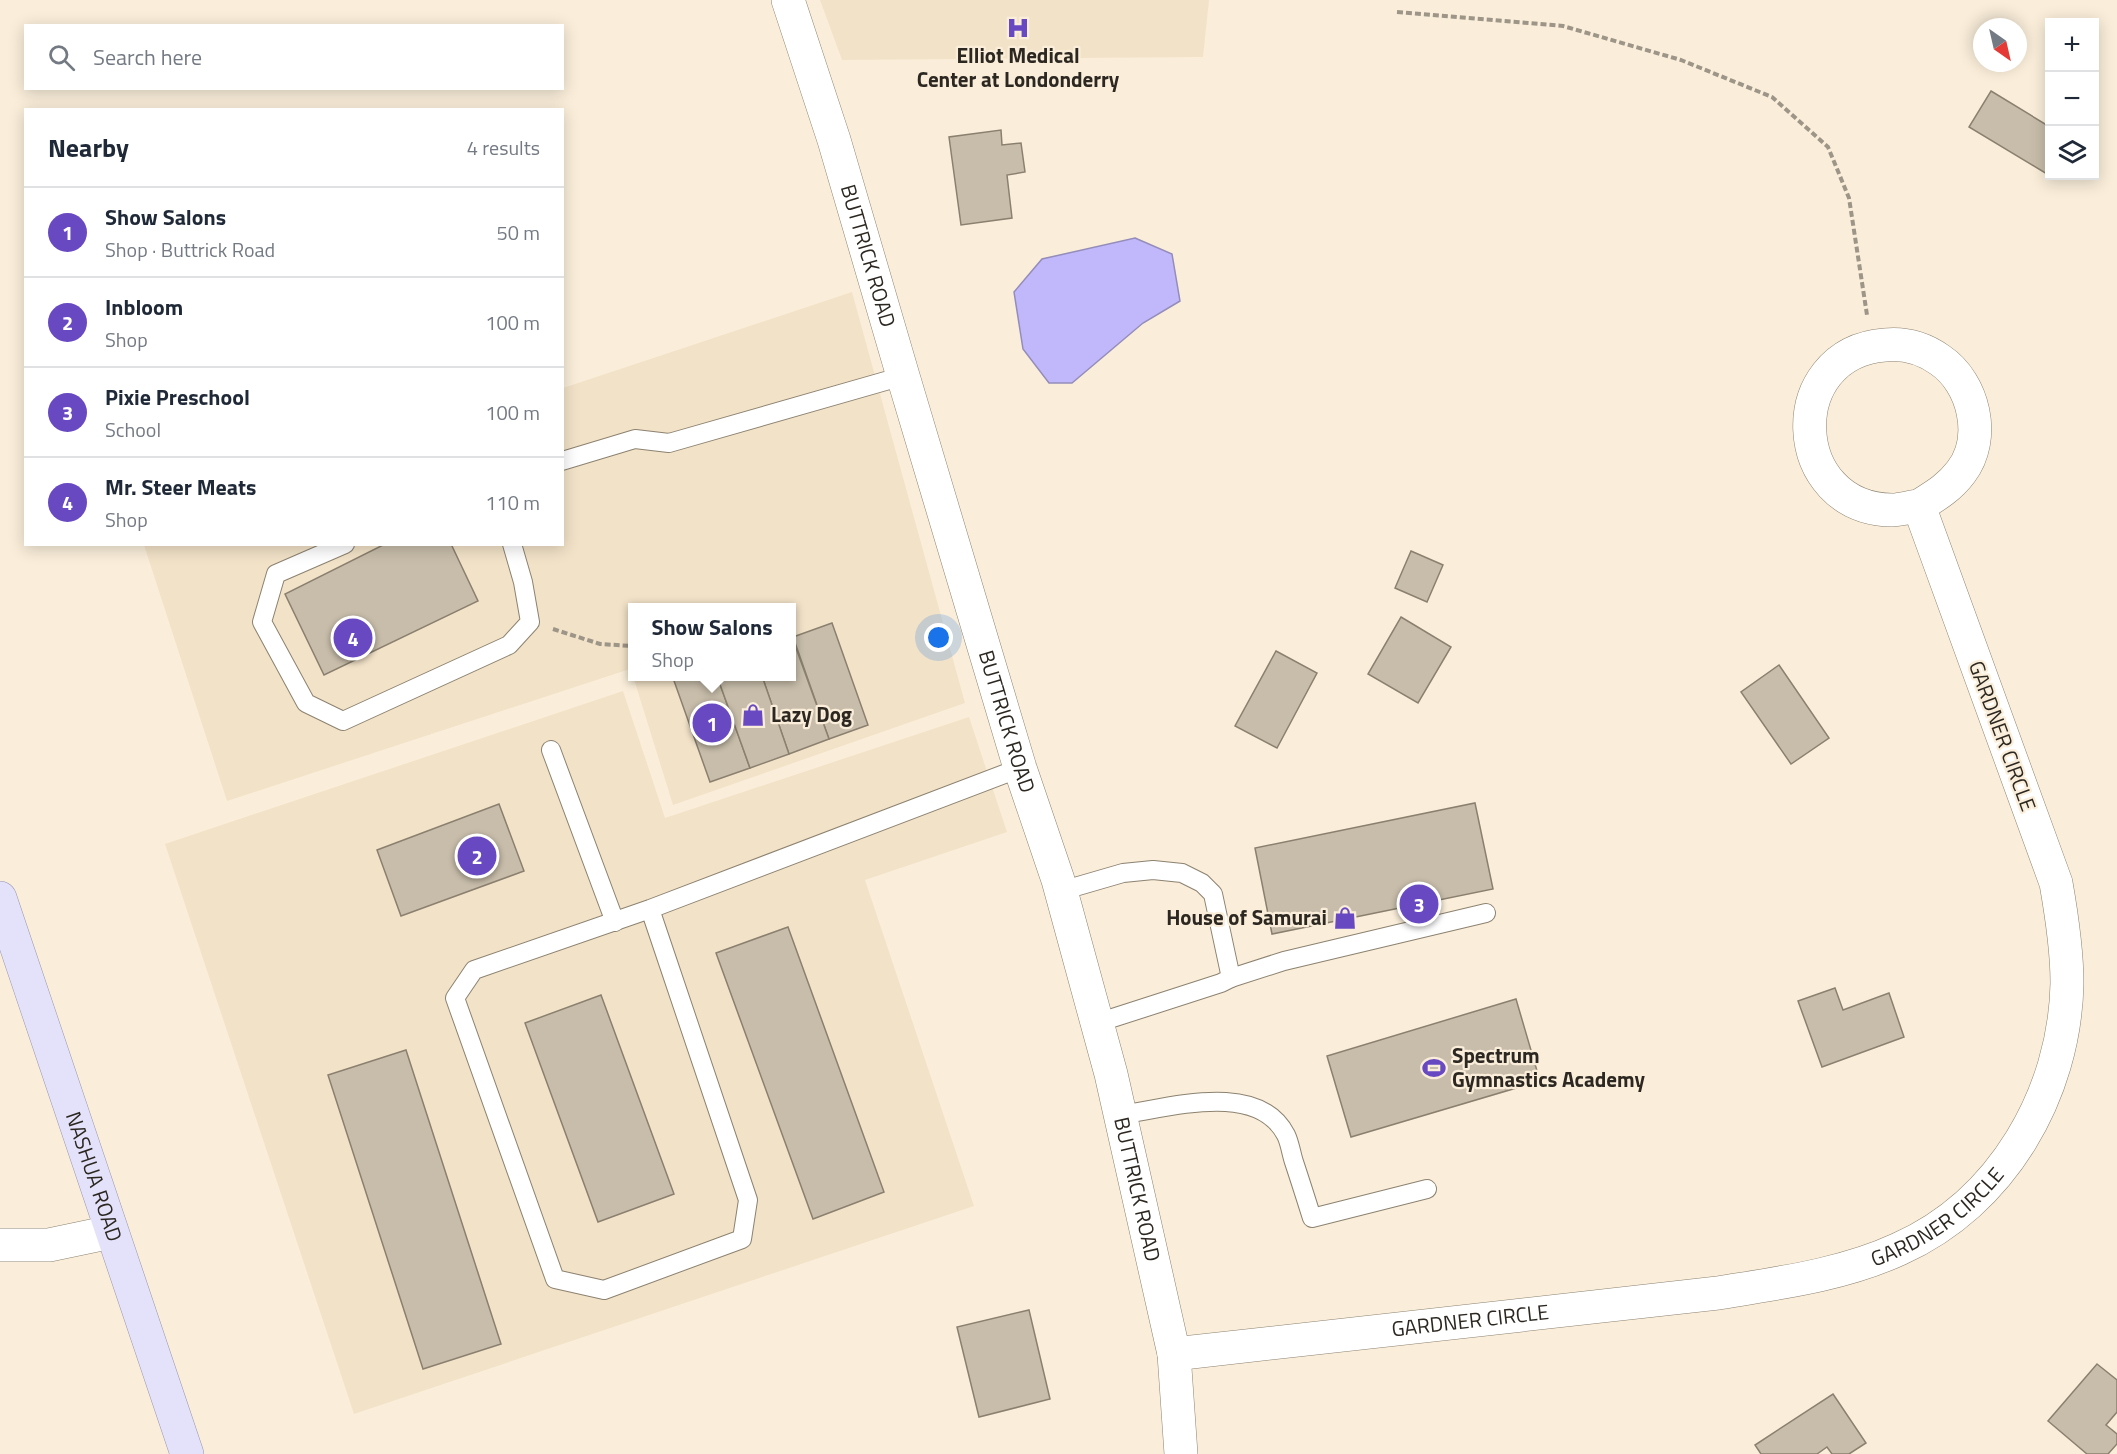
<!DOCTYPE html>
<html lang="en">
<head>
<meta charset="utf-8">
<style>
  body { margin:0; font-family:"Titillium Web",sans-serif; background:#f6f6f7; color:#1f2937 }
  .controls { position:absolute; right:18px; top:18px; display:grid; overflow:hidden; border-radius:0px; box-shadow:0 3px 15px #0003 }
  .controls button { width:54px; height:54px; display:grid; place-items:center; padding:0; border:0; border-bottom:2px solid #e0e1e3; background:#fff; color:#1f2937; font:30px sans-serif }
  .compass { position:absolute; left:1973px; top:18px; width:54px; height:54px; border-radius:50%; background:#fff; box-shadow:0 3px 15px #0003; rotate:146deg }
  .you { position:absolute; left:939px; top:638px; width:21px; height:21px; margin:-15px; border:4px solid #fff; border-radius:50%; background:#1a73e8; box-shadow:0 0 0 9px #1a73e833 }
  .badge { display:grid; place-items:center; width:39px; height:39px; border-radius:50%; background:#6849c2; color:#fff; font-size:20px; font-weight:700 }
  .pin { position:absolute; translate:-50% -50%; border:3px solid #fff; box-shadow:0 2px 6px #0006 }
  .popup { position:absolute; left:628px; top:603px; width:168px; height:78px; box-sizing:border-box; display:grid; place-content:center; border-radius:0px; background:#fff; filter:drop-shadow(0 2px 4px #0005); font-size:20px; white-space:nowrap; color:#747a83 }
  .popup b { font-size:22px; color:#1f2937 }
  .popup::after { content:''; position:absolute; left:50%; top:100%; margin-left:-12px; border:12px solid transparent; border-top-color:#fff }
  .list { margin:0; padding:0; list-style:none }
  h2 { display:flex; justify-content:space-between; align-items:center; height:78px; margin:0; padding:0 24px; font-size:26px }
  h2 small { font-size:20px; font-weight:400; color:#747a83 }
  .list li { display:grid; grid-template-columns:39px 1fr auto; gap:18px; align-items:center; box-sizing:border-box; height:90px; padding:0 24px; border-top:2px solid #e0e1e3 }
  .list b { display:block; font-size:22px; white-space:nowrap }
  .list p { margin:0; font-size:20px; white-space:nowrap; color:#747a83 }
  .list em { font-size:20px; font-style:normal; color:#747a83 }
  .icon { flex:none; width:33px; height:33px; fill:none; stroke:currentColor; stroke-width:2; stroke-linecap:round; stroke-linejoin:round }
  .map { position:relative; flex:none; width:2117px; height:1454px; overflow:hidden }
  .search { position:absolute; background:#fff; box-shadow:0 3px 15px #0003; left:24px; top:24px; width:540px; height:66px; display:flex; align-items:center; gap:15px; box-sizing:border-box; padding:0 21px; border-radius:0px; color:#747a83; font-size:22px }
  .panel { position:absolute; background:#fff; box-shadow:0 3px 15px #0003; left:24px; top:108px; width:540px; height:438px; border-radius:0px }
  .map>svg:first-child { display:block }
  .built { fill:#f2e2c8 }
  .water { fill:#c1b8fc; stroke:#948dba; stroke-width:1.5 }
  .building { fill:#c8bdaa; stroke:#8b806f; stroke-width:1.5 }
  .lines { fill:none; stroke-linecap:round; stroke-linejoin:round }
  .service-casing { stroke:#8c8270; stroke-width:20 }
  .minor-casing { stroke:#8c8270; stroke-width:34 }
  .tertiary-casing { stroke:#8c8270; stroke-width:34 }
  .primary-casing { stroke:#9894ad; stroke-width:34 }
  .path { stroke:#9d9587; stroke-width:4; stroke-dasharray:6 3; stroke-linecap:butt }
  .service { stroke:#fff; stroke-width:18 }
  .minor { stroke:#fff; stroke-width:33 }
  .tertiary { stroke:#fff; stroke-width:33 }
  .primary { stroke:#e4e2fb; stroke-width:33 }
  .labels { text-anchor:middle; stroke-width:4.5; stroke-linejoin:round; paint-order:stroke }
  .poi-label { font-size:21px; font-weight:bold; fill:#2c2821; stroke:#faeeda; text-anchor:start }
  .street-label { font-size:21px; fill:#2c2821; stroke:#faeeda }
</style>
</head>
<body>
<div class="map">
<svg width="2117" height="1454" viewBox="0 0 2117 1454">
  <rect width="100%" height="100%" fill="#faeeda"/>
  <g class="built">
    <path d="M820 0H1209L1203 57 842 60Z"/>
    <path d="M852 292 965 703 673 805 633 676H792V608H632V676L630 669 227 801 144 545 562 544 563 388Z"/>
    <path d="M623 691 665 818 969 717 1007 832 865 880 974 1206 354 1414 165 844Z"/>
  </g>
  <path class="water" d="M1135 238 1172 254 1180 301 1143 323 1072 383H1049L1023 349 1014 292 1042 259Z"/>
  <g class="building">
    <path d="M1991 91 2050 127V176H2053L2052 177 1969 127Z"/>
    <path d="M1001 130 1002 145 1021 143 1025 172 1007 175 1012 218 961 225 949 137Z"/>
    <path d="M385 544H451L478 601 324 675 285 594Z"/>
    <path d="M1411 551 1443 565 1427 602 1395 588Z"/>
    <path d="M1401 617 1451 647 1418 703 1368 674Z"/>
    <path d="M832 623 868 725 829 739 793 637Z"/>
    <path d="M792 637 829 739 789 754 762 676H792Z"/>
    <path d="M1276 651 1317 673 1277 748 1235 726Z"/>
    <path d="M1779 665 1829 738 1791 764 1741 692Z"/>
    <path d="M679 676H717L750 768 710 782 673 678Z"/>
    <path d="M717 676H762L789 754 750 768Z"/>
    <path d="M1475 803 1493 889 1272 934 1255 848Z"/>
    <path d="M499 804 524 871 401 916 377 850Z"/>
    <path d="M788 927 884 1192 813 1219 716 953Z"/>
    <path d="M1835 988 1843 1010 1889 993 1904 1037 1822 1067 1798 1001Z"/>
    <path d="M601 995 674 1194 598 1222 525 1023Z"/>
    <path d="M1516 999 1540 1081 1351 1137 1327 1056Z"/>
    <path d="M406 1050 501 1344 423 1369 328 1075Z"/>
    <path d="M1029 1310 1050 1399 979 1417 957 1327Z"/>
    <path d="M2097 1364 2117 1380V1412L2106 1425 2117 1434V1444L2108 1454H2087L2048 1421Z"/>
    <path d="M1833 1394 1866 1443 1849 1454H1832L1827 1447 1817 1454H1761L1755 1445Z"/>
  </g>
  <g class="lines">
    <g class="service-casing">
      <g id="service">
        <path d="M562 461 635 439 669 443 903 376"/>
        <path d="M345 544 276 574 262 622 306 703 343 721 509 645 530 622 523 582 512 544"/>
        <path d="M551 750 615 922"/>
        <path d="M1061 891 1123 873 1153 870 1182 873 1202 883 1213 894 1231 978 1221 983 1097 1023"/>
        <path d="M650 909 748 1200 742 1239 604 1290 555 1279 455 998 474 970 650 909 1020 768"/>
        <path d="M1231 978 1284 961 1486 913"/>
        <path d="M1120 1115C1169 1108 1258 1080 1286 1135 1290 1143 1291 1153 1294 1162 1300 1180 1306 1199 1312 1218L1427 1189"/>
      </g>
    </g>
    <g class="minor-casing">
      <g id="minor">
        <path d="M0 1245H49L111 1232"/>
        <path id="s1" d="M1174 1354 1718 1293C1779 1283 1843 1275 1899 1249 2002 1203 2065 1094 2067 983 2067 949 2062 917 2056 883L1919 506C1935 496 1949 488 1961 472 1987 438 1974 383 1940 360 1923 348 1905 343 1885 345 1780 353 1787 509 1892 510 1900 510 1910 507 1919 506"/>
      </g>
    </g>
    <g class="tertiary-casing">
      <g id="tertiary">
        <path id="s2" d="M788 0 834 140 903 376 1020 768 1058 880 1111 1074 1174 1354 1181 1454"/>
      </g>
    </g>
    <g class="primary-casing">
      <g id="primary">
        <path id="s3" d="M0 898 187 1454"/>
      </g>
    </g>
    <g class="path">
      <path d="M1397 12 1563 26 1681 60 1772 97 1828 147 1849 198 1867 315"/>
      <path d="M553 629 600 644 632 646"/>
    </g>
    <use href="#service" class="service"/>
    <use href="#minor" class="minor"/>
    <use href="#tertiary" class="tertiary"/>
    <use href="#primary" class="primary"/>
  </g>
  <defs>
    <g id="hospital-bare" transform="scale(1.8)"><path d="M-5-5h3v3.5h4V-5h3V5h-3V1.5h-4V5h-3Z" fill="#6849c2" stroke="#faeeda" stroke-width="2.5" paint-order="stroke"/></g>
    <g id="shop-bare" transform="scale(1.8)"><path d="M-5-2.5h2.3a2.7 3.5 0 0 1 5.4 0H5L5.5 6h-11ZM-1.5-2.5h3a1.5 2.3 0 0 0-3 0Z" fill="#6849c2" stroke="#faeeda" stroke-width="2.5" paint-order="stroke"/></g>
    <g id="stadium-bare" transform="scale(1.8)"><path d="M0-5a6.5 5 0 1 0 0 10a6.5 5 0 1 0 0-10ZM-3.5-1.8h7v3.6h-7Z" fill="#6849c2" stroke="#faeeda" stroke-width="2.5" paint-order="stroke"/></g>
  </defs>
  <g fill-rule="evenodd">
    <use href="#hospital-bare" x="1018" y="28"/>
    <use href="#shop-bare" x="753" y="715"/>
    <use href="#shop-bare" x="1345" y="918"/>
    <use href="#stadium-bare" x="1434" y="1068"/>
  </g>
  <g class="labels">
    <g class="poi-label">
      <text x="1018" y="63" text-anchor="middle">Elliot Medical<tspan x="1018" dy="24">Center at Londonderry</tspan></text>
      <text x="771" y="722">Lazy Dog</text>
      <text x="1327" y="925" text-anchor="end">House of Samurai</text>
      <text x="1452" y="1063">Spectrum<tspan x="1452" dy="24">Gymnastics Academy</tspan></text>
    </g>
    <g class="street-label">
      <text dy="7" stroke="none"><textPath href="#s2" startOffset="268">BUTTRICK ROAD</textPath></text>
      <text dy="7" stroke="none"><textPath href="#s2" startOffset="754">BUTTRICK ROAD</textPath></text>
      <text transform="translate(2002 736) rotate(70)" y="7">GARDNER CIRCLE</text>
      <text dy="7" stroke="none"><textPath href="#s3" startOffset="294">NASHUA ROAD</textPath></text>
      <text dy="7" stroke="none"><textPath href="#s2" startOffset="1240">BUTTRICK ROAD</textPath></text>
      <text dy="7" stroke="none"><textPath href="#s1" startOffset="784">GARDNER CIRCLE</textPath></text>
      <text dy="7" stroke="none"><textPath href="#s1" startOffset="298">GARDNER CIRCLE</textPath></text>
    </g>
  </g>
</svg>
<div class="controls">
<button>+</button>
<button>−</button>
<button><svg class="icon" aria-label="layers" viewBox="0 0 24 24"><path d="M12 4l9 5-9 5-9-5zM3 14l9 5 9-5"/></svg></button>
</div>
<svg class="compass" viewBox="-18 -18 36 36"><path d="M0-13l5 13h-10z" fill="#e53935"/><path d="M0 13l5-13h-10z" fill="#747a83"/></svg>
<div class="you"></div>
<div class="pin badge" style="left:712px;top:723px">1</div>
<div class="popup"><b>Show Salons</b>Shop</div>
<div class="pin badge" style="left:477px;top:856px">2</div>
<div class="pin badge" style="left:1419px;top:904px">3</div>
<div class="pin badge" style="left:353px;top:638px">4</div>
<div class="search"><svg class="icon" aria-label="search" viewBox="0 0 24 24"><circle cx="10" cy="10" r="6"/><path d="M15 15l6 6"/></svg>Search here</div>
<section class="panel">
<h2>Nearby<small>4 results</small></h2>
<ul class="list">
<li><span class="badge">1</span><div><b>Show Salons</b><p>Shop · Buttrick Road</p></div><em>50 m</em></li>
<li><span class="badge">2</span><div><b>Inbloom</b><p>Shop</p></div><em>100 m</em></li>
<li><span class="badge">3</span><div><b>Pixie Preschool</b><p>School</p></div><em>100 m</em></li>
<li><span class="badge">4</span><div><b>Mr. Steer Meats</b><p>Shop</p></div><em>110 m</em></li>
</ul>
</section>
</div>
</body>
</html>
